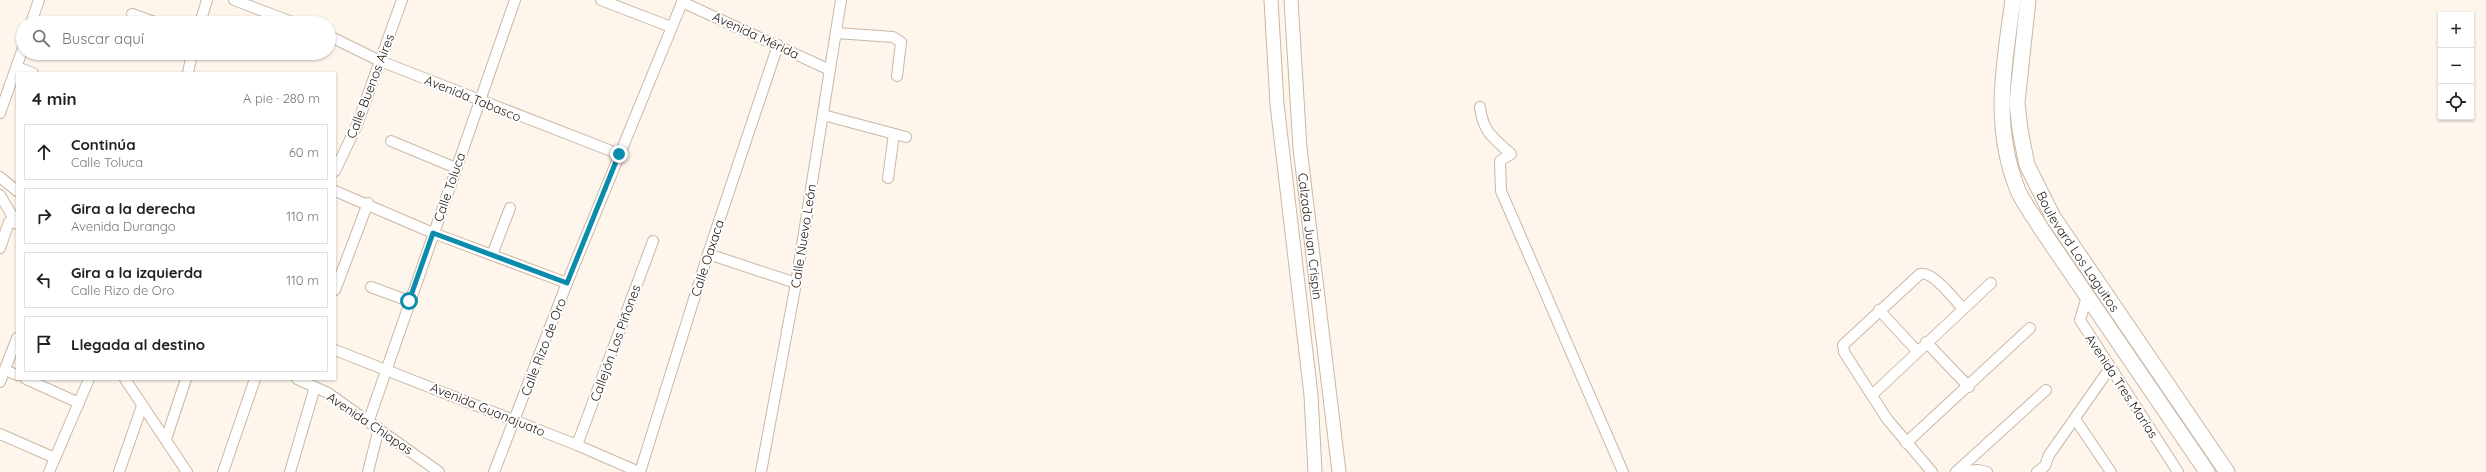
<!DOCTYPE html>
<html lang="es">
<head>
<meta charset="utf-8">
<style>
  body { margin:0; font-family:Quicksand,sans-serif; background:#f2f2f2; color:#222 }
  .controls { position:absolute; right:12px; top:12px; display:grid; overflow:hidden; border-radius:0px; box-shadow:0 1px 3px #0004 }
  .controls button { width:36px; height:36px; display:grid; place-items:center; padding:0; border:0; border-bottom:1px solid #e0e0e0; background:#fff; color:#222; font:20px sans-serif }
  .stop { position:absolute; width:12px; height:12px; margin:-9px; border:3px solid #0c8cad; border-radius:50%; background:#fff }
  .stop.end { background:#0c8cad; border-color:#fff; box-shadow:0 1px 4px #0008 }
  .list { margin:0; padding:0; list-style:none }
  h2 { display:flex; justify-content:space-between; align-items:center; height:52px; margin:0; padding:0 16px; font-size:17px }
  h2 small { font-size:13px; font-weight:400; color:#767676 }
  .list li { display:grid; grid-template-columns:26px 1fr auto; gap:12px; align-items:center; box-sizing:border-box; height:56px; margin:0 8px 8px; padding:0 8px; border:1px solid #e0e0e0; border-radius:0px }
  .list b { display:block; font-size:15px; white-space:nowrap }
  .list p { margin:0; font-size:13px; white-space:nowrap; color:#767676 }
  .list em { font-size:13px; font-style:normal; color:#767676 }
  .icon { flex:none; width:22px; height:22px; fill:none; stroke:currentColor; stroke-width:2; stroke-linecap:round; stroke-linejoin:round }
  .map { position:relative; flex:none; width:2486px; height:472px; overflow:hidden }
  .search { position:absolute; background:#fff; box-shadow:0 1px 3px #0004; left:16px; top:16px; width:320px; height:44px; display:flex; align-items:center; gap:10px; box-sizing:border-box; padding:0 14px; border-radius:22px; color:#767676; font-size:15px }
  .panel { position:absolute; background:#fff; box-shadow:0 1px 3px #0004; left:16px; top:72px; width:320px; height:308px; border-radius:0px }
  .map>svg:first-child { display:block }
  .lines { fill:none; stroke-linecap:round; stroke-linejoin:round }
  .minor-casing { stroke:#cbb7a3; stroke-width:12 }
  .secondary-casing { stroke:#cbb7a3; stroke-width:15 }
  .primary-casing { stroke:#cbb7a3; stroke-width:17 }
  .minor { stroke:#fff; stroke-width:10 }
  .secondary { stroke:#fff; stroke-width:13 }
  .primary { stroke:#fff; stroke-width:15 }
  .route { stroke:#0c8cad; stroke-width:5 }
  .labels { text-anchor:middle; stroke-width:4; stroke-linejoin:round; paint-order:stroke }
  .street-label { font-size:13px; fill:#1e160f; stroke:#fff }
</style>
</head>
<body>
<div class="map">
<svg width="2486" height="472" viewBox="0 0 2486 472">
  <rect width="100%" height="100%" fill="#fef6ed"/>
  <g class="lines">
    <g class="minor-casing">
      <g id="minor">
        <path d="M234 0 295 23"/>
        <path d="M601 0 671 27"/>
        <path d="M682 2 830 70"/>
        <path d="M132 14 157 23"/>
        <path d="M31 23 39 0"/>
        <path d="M200 23 207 0"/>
        <path d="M836 33 893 37 901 42 897 76"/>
        <path d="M329 36 380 61 619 154"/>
        <path d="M17 67 33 73"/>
        <path d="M188 73 192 53"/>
        <path d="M1480 107C1483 132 1493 138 1511 154L1500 161 1501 191 1623 472"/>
        <path d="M0 113 23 48"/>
        <path d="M823 115 906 137"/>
        <path d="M391 141 456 168"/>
        <path d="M335 171 357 125 402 0"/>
        <path d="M0 177 17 191"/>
        <path d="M888 178 894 134"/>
        <path d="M335 191 433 233 567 283"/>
        <path d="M0 195 17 224"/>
        <path d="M0 248 9 222 13 218"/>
        <path d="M708 254 796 283"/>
        <path d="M492 255 510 208"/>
        <path d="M371 287 409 301"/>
        <path d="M335 290 368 203"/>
        <path d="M2087 297 2080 320 2178 472"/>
        <path d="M1879 310 1917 351"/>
        <path d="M1926 342 1969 387"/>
        <path d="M335 350 577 445 639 472"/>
        <path d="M5 370 17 375"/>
        <path d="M26 379 79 403"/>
        <path d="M125 379 187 472"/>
        <path d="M297 379 328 393 439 472"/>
        <path d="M0 382 17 338"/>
        <path d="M1872 395 1991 283"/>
        <path d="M2075 419 2111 472"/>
        <path d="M369 420 515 0"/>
        <path d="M0 434 55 458"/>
        <path d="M166 439 186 379"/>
        <path d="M1906 443 2030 328"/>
        <path d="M577 445 653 241"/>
        <path d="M49 472 89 379"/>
        <path d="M119 472 142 406"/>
        <path d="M223 472 255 379"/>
        <path d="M290 472 315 387"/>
        <path d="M368 472 379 428"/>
        <path d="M494 472 567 283 683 0"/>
        <path d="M640 472 708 254 778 45"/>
        <path d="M761 472 796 283 841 0"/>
        <path d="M1932 472 1887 419 1844 352 1843 345 1920 274C1932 270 1955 300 1963 309"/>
        <path d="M1956 472 2046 390"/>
        <path d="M1956 472 1978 470 1987 472"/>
        <path d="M2037 472 2045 466 2049 455 2110 368"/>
      </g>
    </g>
    <g class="secondary-casing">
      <g id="secondary">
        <path d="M1271 0 1277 104 1311 395 1315 472"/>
        <path id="s1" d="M1291 0 1300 148 1339 472"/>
      </g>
    </g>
    <g class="primary-casing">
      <g id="primary">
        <path d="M2013 0C2004 65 1992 124 2017 188 2022 202 2034 216 2042 230L2207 472"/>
        <path id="s2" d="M2028 0 2017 102 2020 130 2027 165 2053 217 2227 472"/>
      </g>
    </g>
    <use href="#minor" class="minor"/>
    <use href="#secondary" class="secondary"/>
    <use href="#primary" class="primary"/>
  </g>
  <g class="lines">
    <path class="route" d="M409 301 433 233 567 283 619 154"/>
  </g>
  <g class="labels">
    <g class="street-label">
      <text transform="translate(756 35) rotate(25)" y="5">Avenida Mérida</text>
      <text transform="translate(370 86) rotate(-69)" y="5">Calle Buenos Aires</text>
      <text transform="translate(473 98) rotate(22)" y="5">Avenida Tabasco</text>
      <text transform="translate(449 187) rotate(-71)" y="5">Calle Toluca</text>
      <text transform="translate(803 236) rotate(-81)" y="5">Calle Nuevo León</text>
      <text dy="5" stroke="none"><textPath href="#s1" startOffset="237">Calzada Juan Crispin</textPath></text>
      <text dy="5" stroke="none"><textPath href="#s2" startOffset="267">Boulevard Los Laguitos</textPath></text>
      <text transform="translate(707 258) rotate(-72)" y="5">Calle Oaxaca</text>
      <text transform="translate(615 343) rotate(-70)" y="5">Callejón Los Piñones</text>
      <text transform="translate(543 347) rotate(-69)" y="5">Calle Rizo de Oro</text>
      <text transform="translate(2122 386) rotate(57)" y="5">Avenida Tres Marías</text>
      <text transform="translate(488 409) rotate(22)" y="5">Avenida Guanajuato</text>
      <text transform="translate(370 423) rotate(34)" y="5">Avenida Chiapas</text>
    </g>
  </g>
</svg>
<div class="controls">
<button>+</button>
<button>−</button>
<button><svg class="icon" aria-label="locate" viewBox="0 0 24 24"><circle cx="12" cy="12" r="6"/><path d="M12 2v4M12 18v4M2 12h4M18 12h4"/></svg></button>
</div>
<div class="stop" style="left:409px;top:301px"></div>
<div class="stop end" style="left:619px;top:154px"></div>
<div class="search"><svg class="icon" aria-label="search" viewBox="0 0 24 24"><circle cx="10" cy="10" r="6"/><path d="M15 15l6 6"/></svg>Buscar aquí</div>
<section class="panel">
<h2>4 min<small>A pie · 280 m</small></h2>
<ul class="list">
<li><svg class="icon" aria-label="ahead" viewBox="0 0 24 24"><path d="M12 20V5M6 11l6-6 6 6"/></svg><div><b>Continúa</b><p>Calle Toluca</p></div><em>60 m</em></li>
<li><svg class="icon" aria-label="right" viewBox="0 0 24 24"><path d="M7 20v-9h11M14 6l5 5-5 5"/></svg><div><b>Gira a la derecha</b><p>Avenida Durango</p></div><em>110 m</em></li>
<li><svg class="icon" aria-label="left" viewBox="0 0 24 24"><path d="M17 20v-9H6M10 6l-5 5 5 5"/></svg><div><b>Gira a la izquierda</b><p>Calle Rizo de Oro</p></div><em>110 m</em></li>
<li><svg class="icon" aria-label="arrive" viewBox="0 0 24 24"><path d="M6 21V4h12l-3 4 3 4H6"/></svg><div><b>Llegada al destino</b></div></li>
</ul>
</section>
</div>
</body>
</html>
